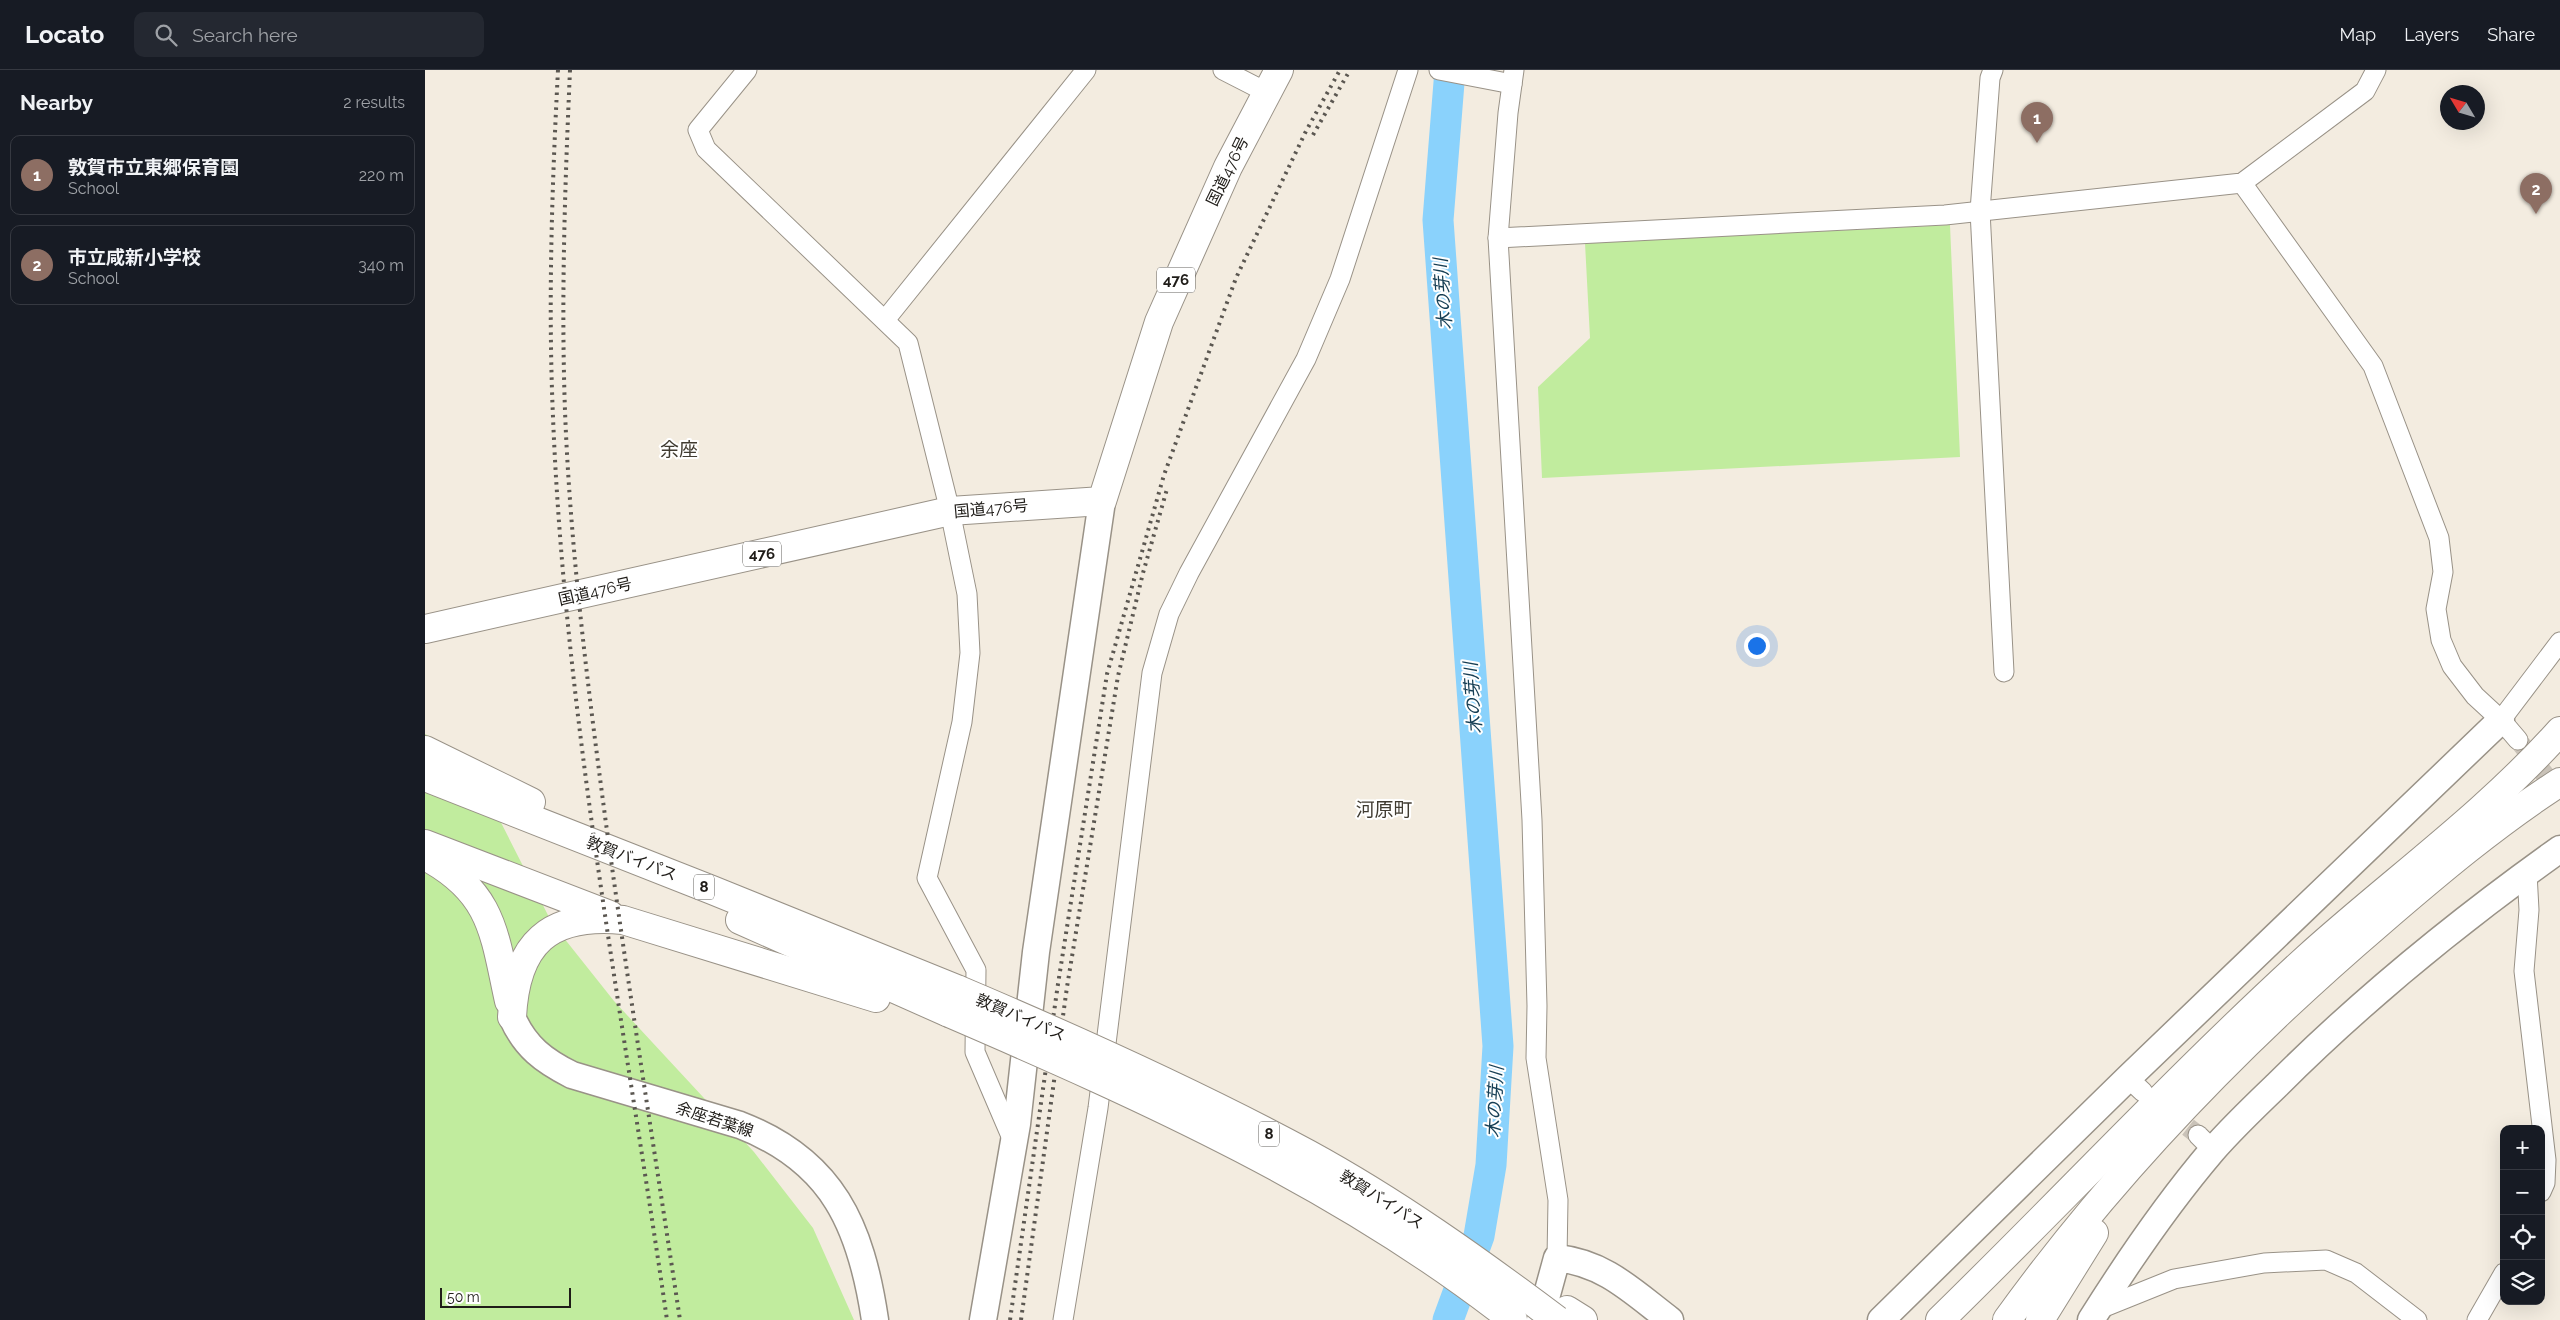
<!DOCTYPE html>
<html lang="en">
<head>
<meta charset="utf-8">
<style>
  body { margin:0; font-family:Raleway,"Noto Sans JP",sans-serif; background:#242831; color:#f1f3f6 }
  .controls { position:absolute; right:15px; bottom:15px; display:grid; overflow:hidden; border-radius:10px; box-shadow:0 5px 20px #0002 }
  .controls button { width:45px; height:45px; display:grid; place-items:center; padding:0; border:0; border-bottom:1px solid #363941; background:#171b24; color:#f1f3f6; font:25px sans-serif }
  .compass { position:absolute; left:2015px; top:15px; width:45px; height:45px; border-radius:50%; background:#171b24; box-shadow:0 5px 20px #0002; rotate:308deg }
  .scale { position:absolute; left:15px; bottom:12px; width:131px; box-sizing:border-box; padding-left:5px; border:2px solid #1f1c18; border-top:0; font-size:14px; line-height:18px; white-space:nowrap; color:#1f1c18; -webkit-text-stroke:4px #fff; paint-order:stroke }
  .you { position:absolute; left:1331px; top:575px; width:18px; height:18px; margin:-12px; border:4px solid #fff; border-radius:50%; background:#1a73e8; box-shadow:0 0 0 8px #1a73e833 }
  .badge { display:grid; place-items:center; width:32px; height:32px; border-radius:50%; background:#7c3aed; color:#fff; font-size:16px; font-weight:700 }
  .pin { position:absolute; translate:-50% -41px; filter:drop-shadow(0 1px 2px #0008) }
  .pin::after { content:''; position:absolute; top:26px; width:18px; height:15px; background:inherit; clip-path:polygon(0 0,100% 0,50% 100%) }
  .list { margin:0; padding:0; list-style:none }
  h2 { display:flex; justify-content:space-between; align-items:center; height:65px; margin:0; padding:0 20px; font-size:21px }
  h2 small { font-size:16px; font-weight:400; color:#9ea1a6 }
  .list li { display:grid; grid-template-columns:32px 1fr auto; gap:15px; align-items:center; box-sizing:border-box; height:80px; margin:0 10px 10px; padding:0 10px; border:1px solid #363941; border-radius:10px }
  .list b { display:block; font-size:19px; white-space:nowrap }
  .list p { margin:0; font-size:16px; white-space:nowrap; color:#9ea1a6 }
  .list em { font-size:16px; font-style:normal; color:#9ea1a6 }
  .icon { flex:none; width:28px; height:28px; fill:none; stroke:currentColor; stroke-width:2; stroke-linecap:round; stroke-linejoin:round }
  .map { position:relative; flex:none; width:2135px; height:1250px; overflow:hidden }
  header { display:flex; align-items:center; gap:30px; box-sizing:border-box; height:70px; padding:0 25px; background:#171b24; border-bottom:1px solid #363941 }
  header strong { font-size:24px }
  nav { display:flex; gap:28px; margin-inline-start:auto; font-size:18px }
  .search { width:350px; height:45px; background:#242831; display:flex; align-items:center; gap:12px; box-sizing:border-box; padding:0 18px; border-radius:10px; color:#9ea1a6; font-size:19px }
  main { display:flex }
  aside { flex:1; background:#171b24 }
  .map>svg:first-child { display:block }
  .green { fill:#c1ec9e }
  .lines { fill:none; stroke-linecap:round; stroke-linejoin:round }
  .river { stroke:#8ad2fc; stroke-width:31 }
  .street-tunnel { stroke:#c9c2b8; stroke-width:19; stroke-dasharray:19 9; stroke-linecap:butt }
  .street-casing { stroke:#999287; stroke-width:21 }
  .secondary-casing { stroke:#999287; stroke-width:29 }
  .highway-casing { stroke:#999287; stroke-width:30 }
  .street { stroke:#fff; stroke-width:19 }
  .secondary { stroke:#fff; stroke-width:26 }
  .highway { stroke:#fff; stroke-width:28 }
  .rail { stroke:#5b5751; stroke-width:4; stroke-dasharray:2.5 5; stroke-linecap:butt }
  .highway-bridge-casing { stroke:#999287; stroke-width:30; stroke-linecap:butt }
  .highway-bridge { stroke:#fff; stroke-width:28 }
  .labels { text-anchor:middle; stroke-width:4; stroke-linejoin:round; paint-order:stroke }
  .shield { fill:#fff; stroke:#62605d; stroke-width:1 }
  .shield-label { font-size:15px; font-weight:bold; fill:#1f1c18 }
  .street-label { font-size:16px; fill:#1f1c18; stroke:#fff }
  .water-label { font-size:18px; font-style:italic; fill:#153e54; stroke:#fff }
  .quarter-label { font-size:19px; fill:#403b31; stroke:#fff }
</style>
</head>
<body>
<header>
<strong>Locato</strong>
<div class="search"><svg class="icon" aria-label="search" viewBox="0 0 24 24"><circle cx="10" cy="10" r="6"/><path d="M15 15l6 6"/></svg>Search here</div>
<nav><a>Map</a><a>Layers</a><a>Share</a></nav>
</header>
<main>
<aside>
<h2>Nearby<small>2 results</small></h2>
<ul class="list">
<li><span class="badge" style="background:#8d6e63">1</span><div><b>敦賀市立東郷保育園</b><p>School</p></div><em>220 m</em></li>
<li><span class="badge" style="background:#8d6e63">2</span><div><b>市立咸新小学校</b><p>School</p></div><em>340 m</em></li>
</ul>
</aside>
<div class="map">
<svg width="2135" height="1250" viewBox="0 0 2135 1250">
  <rect width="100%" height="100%" fill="#f3ece0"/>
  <g class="green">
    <path d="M1525 155 1535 387 1117 408 1113 317 1165 268 1160 173Z"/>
    <path d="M0 664 32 680 63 727 127 853 189 931 329 1082 388 1158 429 1250H0Z"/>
  </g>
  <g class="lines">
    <path class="river" d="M1023 1250 1054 1166 1066 1095 1073 976 1013 150 1025 0"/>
    <g class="street-tunnel">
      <path d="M2093 670 2135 724"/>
      <path d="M1741 1040 1773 1065"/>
    </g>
    <g class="street-casing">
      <g id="street">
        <path d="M322 0 273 60 281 79 483 273 525 441 542 524 545 583 537 652 502 808 551 900 550 982 589 1073"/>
        <path d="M798 0 841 22"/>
        <path d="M1014 0 1087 14"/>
        <path d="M1089 0 1083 43 1073 168 1107 750 1112 936 1111 988 1133 1130 1132 1188"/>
        <path d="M1568 0 1565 8 1555 141 1579 602"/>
        <path d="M1817 113 1948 296 2014 468 2018 502 2011 539 2016 570 2027 596 2050 626 2076 650 2093 670"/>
        <path d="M1073 168 1520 145 1817 113 1940 21 1951 0"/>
        <path d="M460 250 661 0"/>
        <path d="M2076 650 2135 572"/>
        <path d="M2102 803 2104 840 2099 901 2121 1090 2120 1113 2116 1122"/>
        <path d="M1703 1008 1718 1022"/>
        <path d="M1773 1065 1788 1080"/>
        <path d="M1672 1240 1749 1209 1839 1193 1901 1190 1931 1203 1992 1250"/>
        <path d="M638 1250 673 1038 727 603 744 544 764 503 881 289 915 209 983 0"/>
        <path d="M2052 1250 2079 1203"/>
      </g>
    </g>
    <g class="secondary-casing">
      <g id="secondary">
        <path d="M87 947C100 977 119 991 147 1005L315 1055C408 1091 436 1156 450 1250"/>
        <path d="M558 1250 592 1054 611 882 677 431"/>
        <path d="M1115 1250 1132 1188C1180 1193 1208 1222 1245 1250"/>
        <path d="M1456 1250 1703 1008 2076 650"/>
        <path d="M1666 1250C1703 1191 1742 1134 1787 1081 1807 1058 1829 1037 1851 1016 1938 929 2034 851 2135 779"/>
      </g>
    </g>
    <g class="highway-casing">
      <g id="highway">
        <path d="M0 559 525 441 677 431 734 252 803 97 854 0"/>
        <path d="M0 680 106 732"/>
        <path d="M0 707 287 820 534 920"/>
        <path d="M0 774 185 845"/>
        <path d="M2 787C68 823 69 863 84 931"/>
        <path d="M315 850 524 943"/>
        <path d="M87 947C91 873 124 843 198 850L451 928"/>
        <path d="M1142 1240 1158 1250"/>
        <path d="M1515 1250C1638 1130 1755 1004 1882 888 1966 812 2059 746 2135 661"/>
        <path d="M1582 1250C1688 1103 1816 971 1954 853 2012 803 2070 754 2135 712"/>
        <path d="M1615 1250 1669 1163"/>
      </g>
    </g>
    <use href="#street" class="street"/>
    <use href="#secondary" class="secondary"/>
    <use href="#highway" class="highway"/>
    <g class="rail">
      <path d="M133 0C127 116 123 232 128 347 140 648 199 952 242 1250"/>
      <path d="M145 0C140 114 136 227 140 341 145 472 161 602 178 731 201 904 229 1077 255 1250"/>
      <path d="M888 65 925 0"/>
      <path d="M585 1250 633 914 682 604 739 405 811 208 881 61 915 0"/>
      <path d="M596 1250 642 917 693 606 718 503 742 419"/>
    </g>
    <g class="highway-bridge-casing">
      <g id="highway-bridge">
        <path d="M534 920C652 970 770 1023 883 1084 971 1132 1052 1190 1132 1250"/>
        <path d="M524 943C721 1028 918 1116 1088 1250"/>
      </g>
    </g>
    <use href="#highway-bridge" class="highway-bridge"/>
  </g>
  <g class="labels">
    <g class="shield">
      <rect x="732" y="197.5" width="38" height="25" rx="4"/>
      <rect x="318" y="471.5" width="38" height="25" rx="4"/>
      <rect x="269" y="804.5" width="20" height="25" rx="4"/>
      <rect x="834" y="1051.5" width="20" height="25" rx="4"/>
    </g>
    <g class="shield-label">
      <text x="751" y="215">476</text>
      <text x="337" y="489">476</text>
      <text x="279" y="822">8</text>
      <text x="844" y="1069">8</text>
    </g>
    <g class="street-label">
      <text transform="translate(802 101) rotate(-64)" y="6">国道476号</text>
      <text transform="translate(566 438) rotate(-5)" y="6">国道476号</text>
      <text transform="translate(170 521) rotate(-13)" y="6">国道476号</text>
      <text transform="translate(207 788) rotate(21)" y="6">敦賀バイパス</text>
      <text transform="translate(596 947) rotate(23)" y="6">敦賀バイパス</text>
      <text transform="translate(290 1049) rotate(18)" y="6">余座若葉線</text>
      <text transform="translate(957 1129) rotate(32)" y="6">敦賀バイパス</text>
    </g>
    <g class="water-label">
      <text transform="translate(1018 224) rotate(-94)" y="6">木の芽川</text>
      <text transform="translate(1048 628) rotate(-94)" y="6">木の芽川</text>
      <text transform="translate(1070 1032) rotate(-87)" y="6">木の芽川</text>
    </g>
    <g class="quarter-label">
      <text x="254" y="386">余座</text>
      <text x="959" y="746">河原町</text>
    </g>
  </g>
</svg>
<div class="controls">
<button>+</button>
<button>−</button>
<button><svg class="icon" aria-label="locate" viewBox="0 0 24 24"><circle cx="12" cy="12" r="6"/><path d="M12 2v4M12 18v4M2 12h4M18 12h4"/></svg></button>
<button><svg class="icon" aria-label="layers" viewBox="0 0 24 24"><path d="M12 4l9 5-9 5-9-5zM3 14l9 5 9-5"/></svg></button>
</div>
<svg class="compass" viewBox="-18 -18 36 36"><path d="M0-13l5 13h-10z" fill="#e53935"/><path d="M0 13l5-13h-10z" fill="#9ea1a6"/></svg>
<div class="scale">50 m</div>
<div class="you"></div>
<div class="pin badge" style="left:1612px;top:73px;background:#8d6e63">1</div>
<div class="pin badge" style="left:2111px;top:144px;background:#8d6e63">2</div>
</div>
</main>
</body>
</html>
